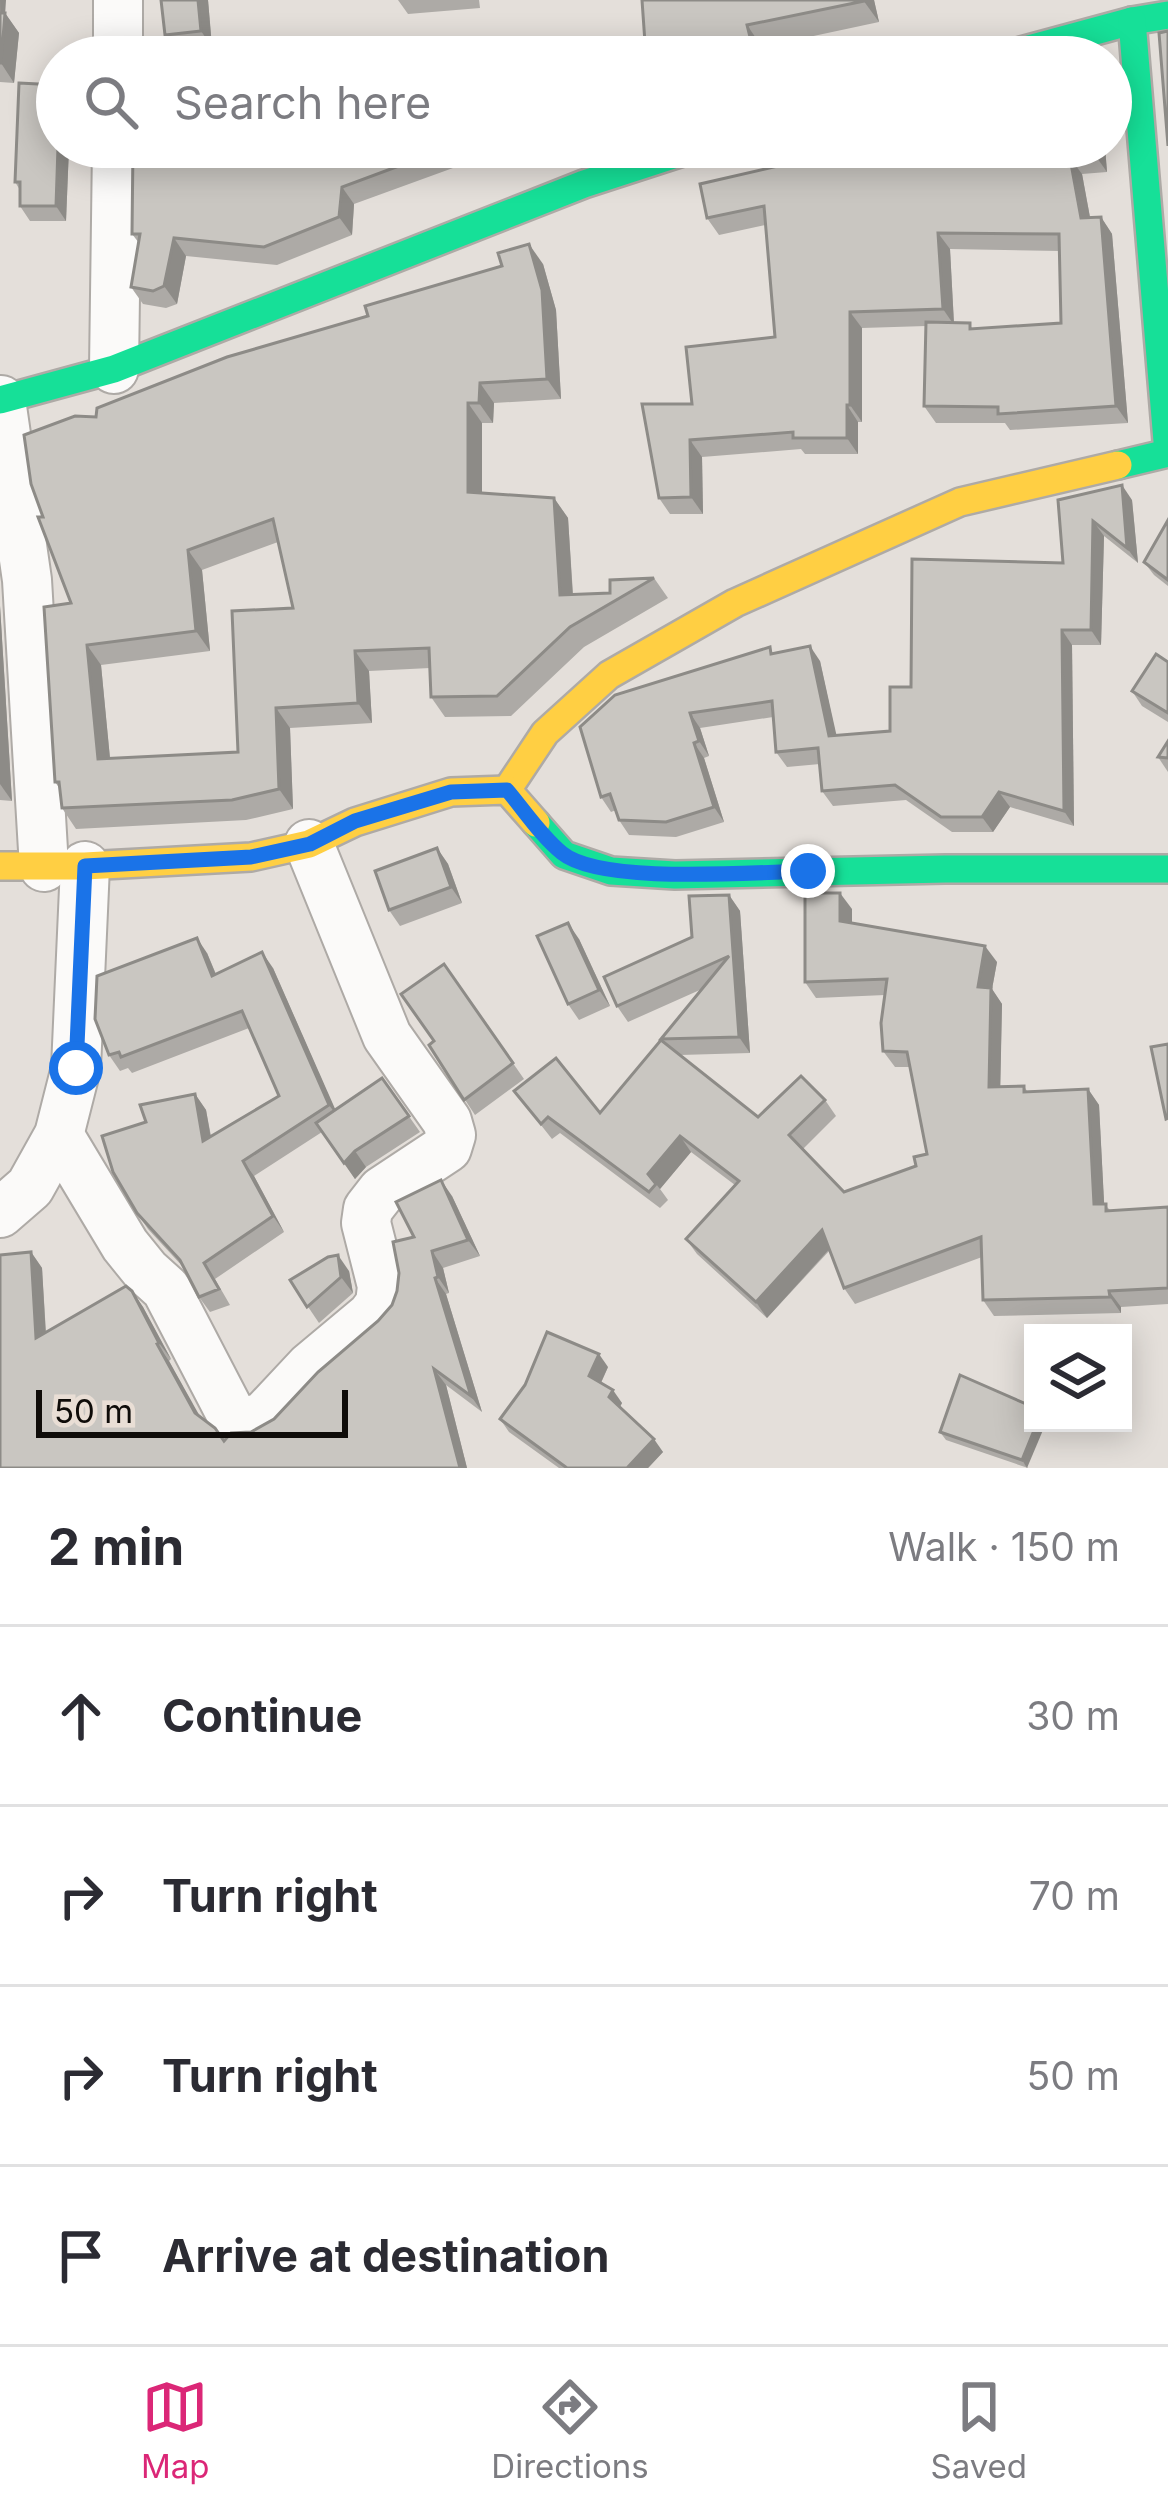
<!DOCTYPE html>
<html lang="en">
<head>
<meta charset="utf-8">
<style>
  body { margin:0; font-family:Inter,sans-serif; background:#f7f7f7; color:#2b2b33 }
  .controls { position:absolute; right:36px; bottom:36px; display:grid; overflow:hidden; border-radius:0px; box-shadow:0 6px 30px #0003 }
  .controls button { width:108px; height:108px; display:grid; place-items:center; padding:0; border:0; border-bottom:3px solid #e1e1e2; background:#fff; color:#2b2b33; font:60px sans-serif }
  .scale { position:absolute; left:36px; bottom:30px; width:312px; box-sizing:border-box; padding-left:12px; border:6px solid #0f0c09; border-top:0; font-size:33px; line-height:42px; white-space:nowrap; color:#0f0c09; -webkit-text-stroke:9px #e9ded5; paint-order:stroke }
  .stop { position:absolute; width:36px; height:36px; margin:-27px; border:9px solid #1a73e8; border-radius:50%; background:#fff }
  .stop.end { background:#1a73e8; border-color:#fff; box-shadow:0 3px 12px #0008 }
  .list { margin:0; padding:0; list-style:none }
  h2 { display:flex; justify-content:space-between; align-items:center; height:156px; margin:0; padding:0 48px; font-size:51px }
  h2 small { font-size:39px; font-weight:400; color:#7c7c81 }
  .list li { display:grid; grid-template-columns:78px 1fr auto; gap:36px; align-items:center; box-sizing:border-box; height:180px; padding:0 48px; border-top:3px solid #e1e1e2 }
  .list b { display:block; font-size:45px; white-space:nowrap }
  .list em { font-size:39px; font-style:normal; color:#7c7c81 }
  .icon { flex:none; width:66px; height:66px; fill:none; stroke:currentColor; stroke-width:2; stroke-linecap:round; stroke-linejoin:round }
  .map { position:relative; flex:none; width:1168px; height:1468px; overflow:hidden }
  .search { position:absolute; background:#fff; box-shadow:0 6px 30px #0003; left:36px; right:36px; top:36px; height:132px; display:flex; align-items:center; gap:30px; box-sizing:border-box; padding:0 42px; border-radius:66px; color:#7c7c81; font-size:45px }
  .sheet { height:876px; background:#fff }
  nav { display:flex; justify-content:space-around; align-items:center; box-sizing:border-box; height:168px; border-top:3px solid #e1e1e2; background:#fff; font-size:33px; color:#7c7c81 }
  nav a { display:grid; justify-items:center; gap:6px }
  nav .on { color:#db2777 }
  .map>svg:first-child { display:block }
  .lines { fill:none; stroke-linecap:round; stroke-linejoin:round }
  .street-casing { stroke:#aeaaa6; stroke-width:52 }
  .fast-casing { stroke:#aeaaa6; stroke-width:32 }
  .slow-casing { stroke:#aeaaa6; stroke-width:32 }
  .street { stroke:#fbfaf9; stroke-width:48 }
  .fast { stroke:#16e098; stroke-width:27 }
  .slow { stroke:#ffcf43; stroke-width:27 }
  .wall { fill:#adaaa6; fill-rule:evenodd }
  .shaded-wall { fill:#8d8b87 }
  .building { fill:#c9c6c1; stroke:#8d8b87; stroke-width:3; fill-rule:evenodd }
  .route { stroke:#1a73e8; stroke-width:15 }
</style>
</head>
<body>
<div class="map">
<svg width="1168" height="1468" viewBox="0 0 1168 1468">
  <rect width="100%" height="100%" fill="#e4dfda"/>
  <g class="lines">
    <g class="street-casing">
      <g id="street">
        <path d="M118 57V0"/>
        <path d="M114 369 117 147"/>
        <path d="M1 400 27 580 44 867"/>
        <path d="M59 1135 125 1245 146 1271 166 1289 232 1416 250 1422 265 1415 310 1367 371 1316 380 1304 382 1286 366 1223 368 1209 382 1191 447 1148 451 1135 447 1121 387 1036 309 844"/>
        <path d="M0 1213 30 1187 59 1135 76 1068 85 866"/>
      </g>
    </g>
    <g class="fast-casing">
      <g id="fast">
        <path d="M999 57 1132 21 1168 15"/>
        <path d="M0 400 114 369 584 184 698 147"/>
        <path d="M1118 465 1168 453 1132 21"/>
        <path d="M536 823 564 855 611 871 675 875 945 869H1168"/>
      </g>
    </g>
    <g class="slow-casing">
      <g id="slow">
        <path d="M507 790 545 733 609 675 735 603 960 502 1118 465"/>
        <path d="M0 866H85L251 857 309 844 355 822 451 792 507 790 536 823"/>
      </g>
    </g>
    <use href="#street" class="street"/>
    <use href="#fast" class="fast"/>
    <use href="#slow" class="slow"/>
  </g>
  <g class="wall">
    <path d="M0 0 5 13 19 33 14 83 0 82Z"/>
    <path d="M161 0H208L212 47 176 50 165 35Z"/>
    <path d="M398 0H479L480 8 408 14Z"/>
    <path d="M642 0H874L879 22 762 47Z"/>
    <path d="M57 147H69L66 221H30L20 206V190L15 182Z"/>
    <path d="M133 147H511L354 204 352 235 277 265 186 256 177 304 166 308 143 304 131 287 139 243 132 234Z"/>
    <path d="M914 147H1105L1107 172 1082 174 1090 217H1101L1112 234 1128 423 1010 430 1005 423H936L924 406 926 326 862 328V422H858V454H805L801 449 702 457 703 514H670L659 498 692 404 775 337 765 225 719 235 707 218 916 158ZM950 249 1060 251 1061 323 974 329 954 323Z"/>
    <path d="M543 264 556 310 561 399 494 403 493 423H482V493L554 498 568 518 573 594 610 593 654 578 668 598 584 647 511 716 445 717 431 697 430 668 369 671 372 723 290 728 293 809 246 820 76 829 62 808 60 789 55 782 71 603 43 517 96 417ZM278 542 293 608 238 752 110 759 101 665 210 651 202 570Z"/>
    <path d="M1058 500H1132L1138 563 1104 536 1101 645H1072L1074 826 1010 807 993 832H952L906 800 833 806 822 791 820 764 787 767 776 752 773 717 700 728 709 756 704 758 724 822 676 837 629 835 619 820 616 810 611 812 601 797 580 727 775 653 820 661 836 736 890 731 911 687 1063 563Z"/>
    <path d="M1168 520V586L1154 575 1144 562Z"/>
    <path d="M0 606 12 801 0 800Z"/>
    <path d="M1168 662V722L1142 706 1132 691Z"/>
    <path d="M1168 741V772L1158 757Z"/>
    <path d="M437 848 448 864 462 903 400 926 389 910Z"/>
    <path d="M729 895 740 911 750 1053 680 1055 758 1117 825 1100 836 1116 803 1149 844 1192 916 1166 927 1154 910 1067H895L883 1051 885 995 816 998 805 982 852 909V923L997 962 992 989 1002 1004 1000 1087 1024 1086 1027 1091 1088 1089 1099 1105 1104 1204 1111 1211 1168 1207V1304L1121 1307V1313L994 1316 983 1300 982 1257 855 1304 844 1288 830 1250 767 1318 697 1254 686 1239 735 1185 691 1152 660 1189 668 1200 660 1208 560 1133 552 1139 514 1091 600 1113 702 989 628 1022 617 1006 692 937Z"/>
    <path d="M579 939 610 1006 579 1020 568 1004Z"/>
    <path d="M207 953 216 974 273 968 335 1110 382 1078 420 1132 366 1167 355 1179 322 1132 254 1176 284 1232 215 1279 230 1305 210 1312 199 1297 184 1268 148 1229 137 1213 146 1122 195 1094 206 1110 211 1136 279 1096 249 1028 132 1073 128 1068 120 1071 109 1055Z"/>
    <path d="M444 964 524 1079 475 1115 429 1045 434 1041Z"/>
    <path d="M452 1196 480 1256 443 1268 449 1293 446 1294 482 1412 446 1385 467 1468H0L31 1252 42 1268 46 1333 132 1291 143 1307 171 1359 169 1361 199 1416 224 1441 251 1432 274 1419 378 1321 392 1305 414 1237Z"/>
    <path d="M349 1271 353 1293 319 1323 290 1280Z"/>
    <path d="M608 1367 601 1383 622 1403 620 1407 663 1452 648 1468H559L509 1432 500 1419Z"/>
    <path d="M960 1375 1028 1468 946 1440 940 1432Z"/>
  </g>
  <g class="shaded-wall">
    <path d="M0 0H6L5 16V13L19 33 14 83 1 63Z"/>
    <path d="M198 0H208L212 47 201 31Z"/>
    <path d="M863 0H874L879 22Z"/>
    <path d="M747 25 762 47 765 57H755Z"/>
    <path d="M58 147H69L66 221 56 206Z"/>
    <path d="M1095 147H1105L1107 172 1095 155Z"/>
    <path d="M1070 158 1082 174 1093 234 1081 218Z"/>
    <path d="M342 187 354 204 352 235 339 217Z"/>
    <path d="M1101 217 1112 234 1128 423 1116 406Z"/>
    <path d="M938 233 950 249 954 325 943 309Z"/>
    <path d="M174 238 186 256 177 304 164 286Z"/>
    <path d="M529 244 543 264 556 310 561 399 547 379Z"/>
    <path d="M850 312 862 328V422L850 405Z"/>
    <path d="M480 383 494 403 493 423 479 403Z"/>
    <path d="M468 403 482 423V512L468 492Z"/>
    <path d="M847 405 858 422V454L847 438Z"/>
    <path d="M690 440 702 457 703 514 691 497Z"/>
    <path d="M1122 485 1132 500 1138 563 1127 548Z"/>
    <path d="M554 498 568 518 574 615 560 595Z"/>
    <path d="M1093 521 1104 536 1101 645 1091 630Z"/>
    <path d="M188 550 202 570 210 651 196 631Z"/>
    <path d="M0 606 12 801 0 784Z"/>
    <path d="M1062 630 1072 645 1074 826 1064 811Z"/>
    <path d="M87 645 101 665 112 779 98 759Z"/>
    <path d="M810 646 820 661 840 751 829 736Z"/>
    <path d="M355 651 369 671 372 723 358 703Z"/>
    <path d="M276 708 290 728 293 809 279 789Z"/>
    <path d="M690 713 700 728 709 756 699 741Z"/>
    <path d="M694 743 704 758 724 822 714 807Z"/>
    <path d="M999 792 1010 807 993 832 982 817Z"/>
    <path d="M437 848 448 864 462 903 451 887Z"/>
    <path d="M840 893 852 909V937L840 921Z"/>
    <path d="M729 895 740 911 750 1053 739 1037Z"/>
    <path d="M568 923 579 939 610 1006 599 990Z"/>
    <path d="M197 938 207 953 223 992 212 976Z"/>
    <path d="M985 946 997 962 992 989 1002 1004 1000 1103 989 1087 978 987Z"/>
    <path d="M262 952 273 968 340 1120 329 1105Z"/>
    <path d="M1088 1089 1099 1105 1105 1220 1094 1204Z"/>
    <path d="M195 1094 206 1110 214 1156 203 1141Z"/>
    <path d="M680 1136 691 1152 660 1189 648 1174Z"/>
    <path d="M355 1151 366 1167 355 1179 344 1163Z"/>
    <path d="M243 1161 254 1176 284 1232 273 1216Z"/>
    <path d="M441 1180 452 1196 480 1256 468 1240Z"/>
    <path d="M822 1230 833 1245 767 1318 756 1302Z"/>
    <path d="M432 1251 443 1268 449 1293 438 1277Z"/>
    <path d="M31 1252 42 1268 47 1355 36 1338Z"/>
    <path d="M338 1255 349 1271 353 1293 341 1277Z"/>
    <path d="M435 1278 446 1294 482 1412 471 1396Z"/>
    <path d="M132 1291 143 1307 171 1359 159 1343Z"/>
    <path d="M1109 1291 1121 1307V1313L1110 1297Z"/>
    <path d="M157 1344 169 1361 207 1429 195 1413Z"/>
    <path d="M599 1354 608 1367 598 1389 589 1376Z"/>
    <path d="M434 1369 446 1385 467 1468H460Z"/>
    <path d="M613 1390 622 1403 618 1410 609 1397Z"/>
    <path d="M1037 1423H1046L1027 1468 1022 1460Z"/>
    <path d="M654 1439 663 1452 648 1468H627Z"/>
  </g>
  <g class="building">
    <path d="M161 0H198L201 31 165 35Z"/>
    <path d="M642 0H863L864 1 747 25 755 57H646Z"/>
    <path d="M0 13H5L1 63H0Z"/>
    <path d="M1168 31V146L1159 33Z"/>
    <path d="M19 83 57 85 58 147 56 206H20V182H15Z"/>
    <path d="M133 147H450L342 187 339 217 264 247 174 238 164 286 153 291 131 287 140 234H132Z"/>
    <path d="M914 147H1095V155L1070 158 1081 218 1101 217 1116 406 998 414V407L924 406 926 322 970 323V329L1061 323 1059 234 938 233 943 309 850 312V405H847V438H793V432L690 440 691 497 659 498 642 404H692L686 347 775 337 764 206 707 218 700 184 778 166 777 164 916 158Z"/>
    <path d="M529 244 542 290 547 379 480 383 479 403H468V492L554 498 560 595 610 593V580L654 578 570 627 497 696 431 697 429 648 355 651 358 703 276 708 279 789 232 800 62 808 59 782H55L44 607 71 603 38 517H43L31 484 24 435 75 416 96 417 97 408 227 357 368 316 365 306 502 266 498 253ZM273 519 293 608 232 611 238 752 98 759 87 645 196 631 188 550Z"/>
    <path d="M1122 485 1127 548 1093 521 1091 630H1062L1064 811 999 792 982 817H941L895 785 822 791 818 748 776 752 772 701 690 713 699 741 694 743 714 807 666 822 619 820 610 794 601 797 580 727 615 695 770 647 771 654 810 646 829 736 890 731V687H911L912 559 1063 563 1058 500Z"/>
    <path d="M1168 520V580L1144 562Z"/>
    <path d="M1156 654 1168 662V713L1132 691Z"/>
    <path d="M1168 741V758L1158 757Z"/>
    <path d="M437 848 451 887 389 910 375 871Z"/>
    <path d="M805 893H840V921L985 946 978 987 991 988 989 1087 1024 1086V1092L1088 1089 1094 1204H1106V1211L1168 1207V1288L1109 1291 1110 1297 983 1300 981 1237 844 1288 822 1230 756 1302 686 1239 739 1181 680 1136 648 1174 656 1184 649 1192 548 1117 541 1124 514 1091 556 1058 600 1113 661 1040 758 1117 801 1076 825 1100 789 1135 844 1192 916 1166 914 1157 927 1154 907 1052 883 1051 881 1023 887 979 805 982Z"/>
    <path d="M729 895 739 1037 661 1039 729 956 617 1006 604 977 692 937 689 896Z"/>
    <path d="M568 923 599 990 568 1004 537 936Z"/>
    <path d="M197 938 212 976 262 952 329 1105 243 1161 273 1216 204 1263 219 1289 199 1297 180 1260 137 1213 113 1172 102 1136 146 1122 140 1105 195 1094 203 1141 279 1096 242 1011 121 1057 119 1052 109 1055 95 1019 97 976Z"/>
    <path d="M444 964 513 1063 464 1100 429 1045 434 1041 401 994Z"/>
    <path d="M1168 1044V1118L1166 1119 1151 1047Z"/>
    <path d="M382 1078 409 1116 355 1151 344 1163 316 1123Z"/>
    <path d="M441 1180 468 1240 432 1251 438 1277 435 1278 471 1396 434 1369 460 1468H0V1255L31 1252 36 1338 126 1286 132 1291 159 1343 157 1344 195 1413 215 1428 224 1441 231 1433 251 1432 274 1419 318 1372 378 1321 392 1305 397 1291 399 1273 393 1242 414 1237 396 1202Z"/>
    <path d="M338 1255 341 1277 307 1307 290 1280 328 1257Z"/>
    <path d="M547 1332 599 1354 589 1376 613 1390 609 1397 654 1439 627 1468H567L500 1419 525 1385Z"/>
    <path d="M960 1375 1033 1407V1423H1037L1022 1460 940 1432Z"/>
  </g>
  <g class="lines">
    <path class="route" d="M76 1068 85 866 251 857 310 844 355 821 451 792 507 790C524 810 541 836 562 853 601 885 754 872 808 871"/>
  </g>
</svg>
<div class="controls">
<button><svg class="icon" aria-label="layers" viewBox="0 0 24 24"><path d="M12 4l9 5-9 5-9-5zM3 14l9 5 9-5"/></svg></button>
</div>
<div class="scale">50 m</div>
<div class="stop" style="left:76px;top:1068px"></div>
<div class="stop end" style="left:808px;top:871px"></div>
<div class="search"><svg class="icon" aria-label="search" viewBox="0 0 24 24"><circle cx="10" cy="10" r="6"/><path d="M15 15l6 6"/></svg>Search here</div>
</div>
<section class="sheet">
<h2>2 min<small>Walk · 150 m</small></h2>
<ul class="list">
<li><svg class="icon" aria-label="ahead" viewBox="0 0 24 24"><path d="M12 20V5M6 11l6-6 6 6"/></svg><div><b>Continue</b></div><em>30 m</em></li>
<li><svg class="icon" aria-label="right" viewBox="0 0 24 24"><path d="M7 20v-9h11M14 6l5 5-5 5"/></svg><div><b>Turn right</b></div><em>70 m</em></li>
<li><svg class="icon" aria-label="right" viewBox="0 0 24 24"><path d="M7 20v-9h11M14 6l5 5-5 5"/></svg><div><b>Turn right</b></div><em>50 m</em></li>
<li><svg class="icon" aria-label="arrive" viewBox="0 0 24 24"><path d="M6 21V4h12l-3 4 3 4H6"/></svg><div><b>Arrive at destination</b></div></li>
</ul>
</section>
<nav>
<a class="on"><svg class="icon" aria-label="map" viewBox="0 0 24 24"><path d="M3 6l6-2 6 2 6-2v14l-6 2-6-2-6 2zM9 4v14M15 6v14"/></svg>Map</a>
<a><svg class="icon" aria-label="directions" viewBox="0 0 24 24"><path d="M12 3l9 9-9 9-9-9zM9 14v-3h6M13 9l2 2-2 2"/></svg>Directions</a>
<a><svg class="icon" aria-label="saved" viewBox="0 0 24 24"><path d="M7 4h10v16l-5-4-5 4z"/></svg>Saved</a>
</nav>
</body>
</html>
